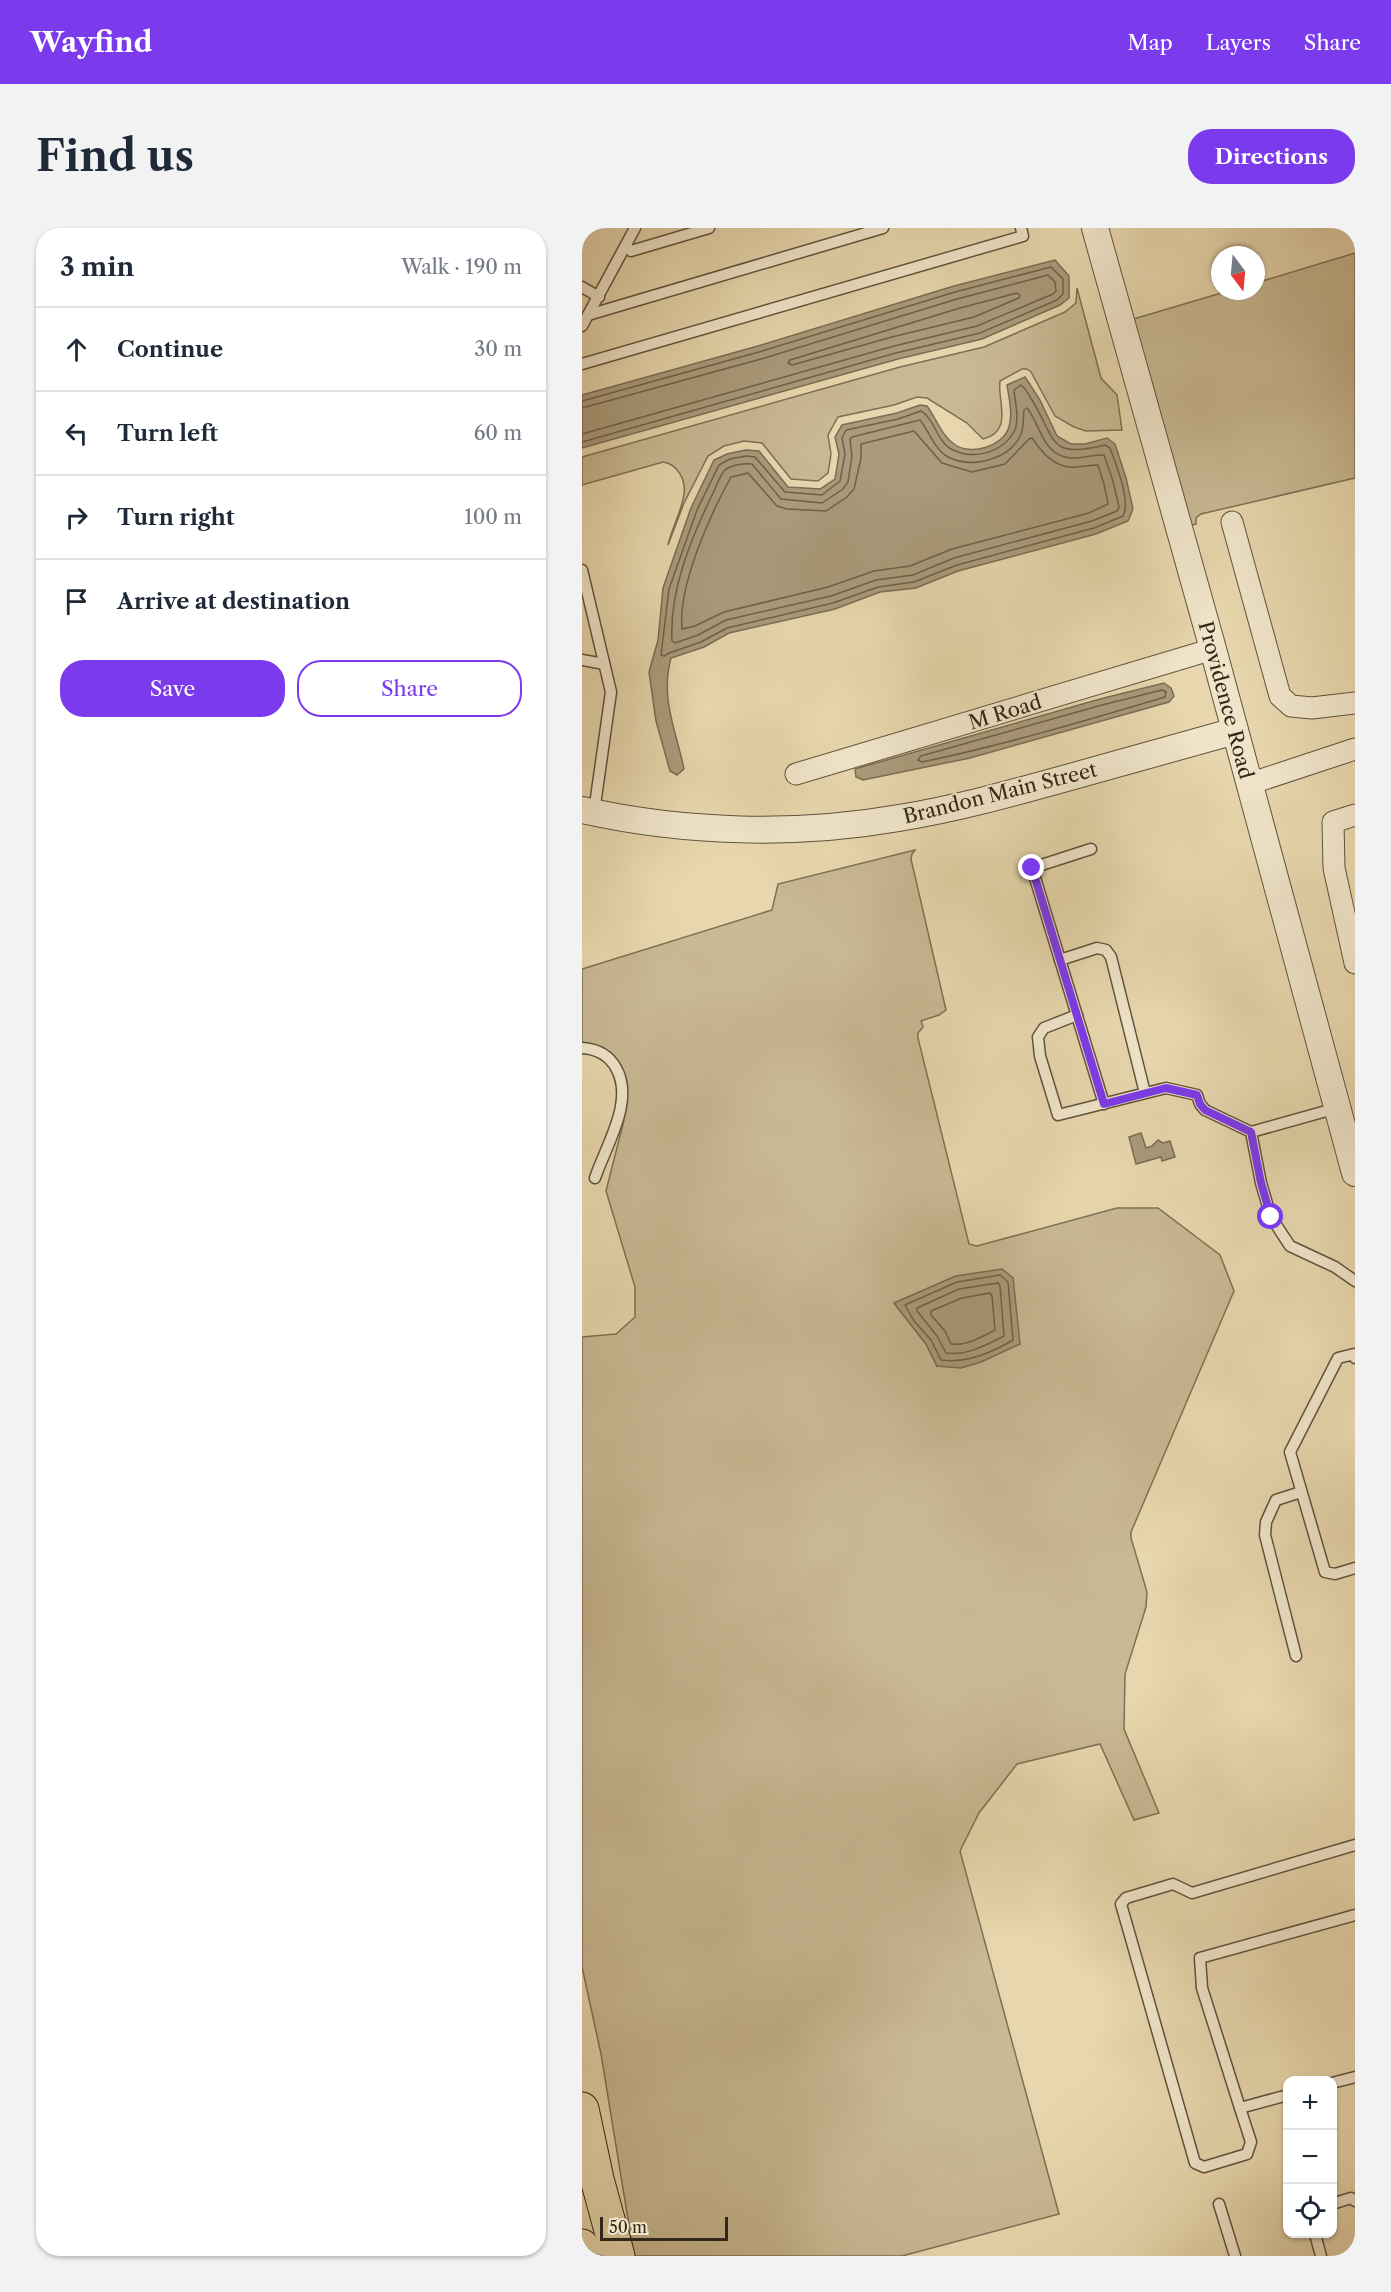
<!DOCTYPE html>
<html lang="en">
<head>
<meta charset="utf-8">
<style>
  body { margin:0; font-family:"Libre Caslon Text",serif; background:#f2f2f3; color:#1f2937 }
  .controls { position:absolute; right:18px; bottom:18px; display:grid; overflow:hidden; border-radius:12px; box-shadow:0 2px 4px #0004 }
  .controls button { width:54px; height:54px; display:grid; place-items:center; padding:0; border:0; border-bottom:2px solid #e0e1e3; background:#fff; color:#1f2937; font:30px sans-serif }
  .compass { position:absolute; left:629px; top:18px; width:54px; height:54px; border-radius:50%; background:#fff; box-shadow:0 2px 4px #0004; rotate:164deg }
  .scale { position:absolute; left:18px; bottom:15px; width:128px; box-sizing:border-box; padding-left:6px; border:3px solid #332717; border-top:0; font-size:16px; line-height:21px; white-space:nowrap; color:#332717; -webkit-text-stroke:4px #f0e5ca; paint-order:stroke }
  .stop { position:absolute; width:18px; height:18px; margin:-14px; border:4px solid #7c3aed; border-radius:50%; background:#fff }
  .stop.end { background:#7c3aed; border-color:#fff; box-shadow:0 2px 6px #0008 }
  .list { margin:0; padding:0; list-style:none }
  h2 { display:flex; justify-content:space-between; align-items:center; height:78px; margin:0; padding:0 24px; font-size:26px }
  h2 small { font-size:20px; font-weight:400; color:#747a83 }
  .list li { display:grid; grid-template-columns:39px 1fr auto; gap:18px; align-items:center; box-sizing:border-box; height:84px; padding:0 24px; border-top:2px solid #e0e1e3 }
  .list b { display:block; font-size:22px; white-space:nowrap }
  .list em { font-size:20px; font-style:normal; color:#747a83 }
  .actions { display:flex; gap:12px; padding:18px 24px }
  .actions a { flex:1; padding:14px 0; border:2px solid #7c3aed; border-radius:24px; text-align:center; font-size:21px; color:#7c3aed }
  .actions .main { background:#7c3aed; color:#fff }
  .icon { flex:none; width:33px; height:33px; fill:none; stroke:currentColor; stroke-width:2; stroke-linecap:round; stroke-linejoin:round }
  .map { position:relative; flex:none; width:773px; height:2028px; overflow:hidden; border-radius:24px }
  header { display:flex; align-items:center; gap:36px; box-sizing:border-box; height:84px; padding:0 30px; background:#7c3aed; color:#fff }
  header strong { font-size:28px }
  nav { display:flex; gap:33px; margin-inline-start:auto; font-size:21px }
  .intro { display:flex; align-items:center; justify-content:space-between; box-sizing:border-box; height:144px; padding:0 36px }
  h1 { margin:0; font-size:42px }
  .button { padding:15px 27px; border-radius:24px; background:#7c3aed; color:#fff; font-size:21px; font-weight:700 }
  main { display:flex; gap:36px; padding:0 36px }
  aside { flex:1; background:#fff; border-radius:24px; box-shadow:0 2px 4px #0004 }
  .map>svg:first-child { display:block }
  .green { fill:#c9b994; stroke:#7e7056; stroke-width:1.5; fill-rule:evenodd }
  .water { fill:#aa9b7b; stroke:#7a6d53; stroke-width:1.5 }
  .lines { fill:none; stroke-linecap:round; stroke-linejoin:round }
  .shore { stroke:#6e6149; stroke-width:1.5 }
  .service-casing { stroke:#60533d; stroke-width:13 }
  .minor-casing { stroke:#60533d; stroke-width:23 }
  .tertiary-casing { stroke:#60533d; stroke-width:28 }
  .primary-casing { stroke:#332717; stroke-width:35 }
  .service { stroke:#f0e5ca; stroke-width:10 }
  .minor { stroke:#f0e5ca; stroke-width:21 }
  .tertiary { stroke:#f0e5ca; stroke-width:26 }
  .primary { stroke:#e8d7ae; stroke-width:33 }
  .route { stroke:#7c3aed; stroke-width:8 }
  .labels { text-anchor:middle; stroke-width:4.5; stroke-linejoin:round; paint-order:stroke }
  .street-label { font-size:20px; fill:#332717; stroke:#f0e5ca }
</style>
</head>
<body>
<header>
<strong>Wayfind</strong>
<nav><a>Map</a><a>Layers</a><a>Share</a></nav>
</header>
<div class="intro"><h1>Find us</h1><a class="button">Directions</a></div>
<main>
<aside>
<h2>3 min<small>Walk · 190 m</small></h2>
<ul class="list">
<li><svg class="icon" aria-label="ahead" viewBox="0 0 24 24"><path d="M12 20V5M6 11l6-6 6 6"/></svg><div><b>Continue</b></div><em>30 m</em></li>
<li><svg class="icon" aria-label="left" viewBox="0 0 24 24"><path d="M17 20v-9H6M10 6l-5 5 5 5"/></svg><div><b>Turn left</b></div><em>60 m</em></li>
<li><svg class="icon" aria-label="right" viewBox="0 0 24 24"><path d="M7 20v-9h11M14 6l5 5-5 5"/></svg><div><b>Turn right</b></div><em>100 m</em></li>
<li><svg class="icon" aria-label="arrive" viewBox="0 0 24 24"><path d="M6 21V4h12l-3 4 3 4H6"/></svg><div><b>Arrive at destination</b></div></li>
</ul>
<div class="actions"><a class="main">Save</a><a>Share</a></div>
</aside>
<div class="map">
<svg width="773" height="2028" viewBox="0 0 773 2028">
  <rect width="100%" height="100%" fill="#e8d7ae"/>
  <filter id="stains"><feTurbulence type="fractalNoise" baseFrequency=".00333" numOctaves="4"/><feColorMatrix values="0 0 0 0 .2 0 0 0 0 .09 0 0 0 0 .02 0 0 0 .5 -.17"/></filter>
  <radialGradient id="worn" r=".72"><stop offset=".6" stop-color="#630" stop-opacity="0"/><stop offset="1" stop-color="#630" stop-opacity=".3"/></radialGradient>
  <g class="green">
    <path d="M773 25V250L619 286 614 290V296L606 298 548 92 646 63H674V55Z"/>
    <path d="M495 60 519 150 535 167 540 202 504 203 492 199 473 188 449 144 445 141H440L418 153C415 173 432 203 401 211L385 195 345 170 335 169 312 177 256 189 246 207 249 226 246 245 236 253 209 251 180 215 162 213 142 218 126 228 102 275 86 317C90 300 100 282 102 266 104 251 95 236 81 234L0 257V229L318 139 402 119 483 84 494 75Z"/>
    <path d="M333 622 330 626 329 631 364 782 357 787 339 793 341 799 336 805V810L387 1016 395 1018 535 980H576L638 1027 652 1063 549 1304V1310L565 1364 564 1379 543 1446 542 1501 577 1585 552 1592 518 1516 435 1536 397 1585 378 1623 477 1986 320 2028H52L19 1826 0 1739V1109L34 1106 53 1089V1059L24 963 42 892 40 862 29 826 0 818V741L190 682 196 656ZM374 1048 355 1138 344 1116 312 1075Z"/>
  </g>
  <g class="water">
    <path d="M473 32 487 48V70L478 77 400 111 316 131 0 220V167L176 118 372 58Z"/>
    <path d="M443 149 458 172 475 208 489 216H503L525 210 533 216 544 250 551 281 546 293 514 306 376 343 334 360 298 364 253 381 147 405 122 419 89 430C78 470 94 502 102 541L95 547 88 543 74 493 67 444 76 412 81 360 109 280 132 232 145 226 164 222 177 223 206 259 238 261 253 251 257 226 253 209 260 197 315 185 338 177 345 178C354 190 359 207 372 216 388 228 421 219 427 199 431 186 427 170 425 157Z"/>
    <path d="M582 455 589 460 592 468 587 474 388 530 281 552 274 549 273 541 518 471Z"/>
    <path d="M559 905 564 920 570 918 576 912 581 915 588 913 593 929 580 933 579 929 554 936 547 909Z"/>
    <path d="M420 1041 431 1050 438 1116 399 1134 379 1140 355 1138 344 1116 312 1075 374 1048Z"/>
  </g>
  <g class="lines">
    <g class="shore">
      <path d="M435 65 438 67 437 70 392 89 310 109 210 137 206 135 208 132 378 80Z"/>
      <path d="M439 157C444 161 447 167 450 172 475 213 466 231 523 217L528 220C534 237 549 272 541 288L512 300 375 337 332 354 296 359 251 375 145 400 119 414 87 425 82 428 79 427 87 361 115 282 137 237 148 231 164 228 173 229 203 264 240 267 258 253 263 226 260 210 264 202 316 191 339 183C353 191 355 215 371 222 392 232 420 225 432 204 438 192 433 174 432 162Z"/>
      <path d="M0 173 177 124 373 64 469 39 481 51V66L475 72 398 105 314 125 0 214"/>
      <path d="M0 180 179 131 375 71 466 47 473 54 474 63 471 66 395 98 312 118 0 206"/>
      <path d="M445 180C459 197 460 227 488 230 500 231 511 226 522 227L531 253 537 279 535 283 510 293 372 330 331 347 294 352 249 368 144 392 116 407 93 415 90 413C87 362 110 308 132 263 135 257 138 247 143 242 149 237 162 235 170 236L199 271 240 275 261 261 266 254 270 228 268 211 270 209 338 192C347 203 352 221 366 229 390 241 428 232 439 206 442 199 441 190 442 182Z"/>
      <path d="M332 203 360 235 390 244 423 236 447 211 450 210C459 223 470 237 487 239 497 240 507 237 516 237L522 256 526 276 507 285 370 321 328 338 292 343 246 359 142 384 113 398 100 401C96 357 128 287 149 249L166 245 195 278 205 281 244 283 265 269 272 261 279 230V216Z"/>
      <path d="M580 462 584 464 583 469C502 493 422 517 340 534L336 532 339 528 520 477Z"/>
      <path d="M418 1047 426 1054 431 1112C409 1125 384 1136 359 1132L349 1112 332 1093 323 1077 375 1054Z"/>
      <path d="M416 1055 418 1058 422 1108C404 1117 385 1128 364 1125L355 1108 335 1083V1080L377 1061Z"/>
      <path d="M408 1065 410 1068 413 1102C400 1109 384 1118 369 1116L363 1103 349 1087V1083L380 1070Z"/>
    </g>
    <g class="service-casing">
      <g id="service">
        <path d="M0 4 2 0"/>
        <path d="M44 18 49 23 127 0"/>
        <path d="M0 59 17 69"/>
        <path d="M6 87 301 0"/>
        <path d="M0 98 53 0"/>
        <path d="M0 136 441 8 439 0"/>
        <path d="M0 342 29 464 12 584"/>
        <path d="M0 432 22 436"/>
        <path d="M509 621 450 640 522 876"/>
        <path d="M478 732 515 720 524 722 529 729 563 865"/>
        <path d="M495 787 462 800 456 809 458 828 476 887 584 860 615 867 618 876 623 882 669 904"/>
        <path d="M0 820C15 821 27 827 34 840 53 873 24 917 13 950"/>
        <path d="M755 880 669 904 679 955 689 989 708 1018 753 1039 773 1053"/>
        <path d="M773 1130 772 1126 756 1130 708 1224 743 1344 753 1346 773 1340"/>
        <path d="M714 1428 683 1307 684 1294 694 1272 719 1264"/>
        <path d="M750 1855 773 1849"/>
        <path d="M706 1867 658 1880 669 1914 665 1926 622 1939 613 1935 539 1676 544 1670 591 1656 610 1665 773 1617"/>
        <path d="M658 1880 620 1760 618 1730 773 1687"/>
        <path d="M637 1976 653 2028"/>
        <path d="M750 1976 769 1970 773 1973"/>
        <path d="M733 2006 739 2028"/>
      </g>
    </g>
    <g class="minor-casing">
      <g id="minor">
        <path d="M650 294 698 468 709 478 730 480 773 475"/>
        <path d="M214 546 631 421"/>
        <path d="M667 556 773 521"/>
        <path d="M773 587 751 594 752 640 773 735"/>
      </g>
    </g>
    <g class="tertiary-casing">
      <g id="tertiary">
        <path d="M513 0 631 421 773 945"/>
        <path d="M0 582C102 605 214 608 317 590 373 581 427 566 481 551 538 535 596 519 653 503"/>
      </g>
    </g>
    <g class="primary-casing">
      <g id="primary">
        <path d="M0 1881 15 1951 36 2028"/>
        <path d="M0 2018 3 2028"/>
      </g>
    </g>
    <use href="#service" class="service"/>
    <use href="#minor" class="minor"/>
    <use href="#tertiary" class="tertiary"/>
    <use href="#primary" class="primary"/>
  </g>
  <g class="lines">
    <path class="route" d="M450 640 522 876 584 860 615 867 618 876 623 882 669 904 679 955 689 989"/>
  </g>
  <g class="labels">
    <g class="street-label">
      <text transform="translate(644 472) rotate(75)" y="7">Providence Road</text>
      <text transform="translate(423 484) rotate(-17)" y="7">M Road</text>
      <text transform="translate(418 565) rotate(-14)" y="7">Brandon Main Street</text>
    </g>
  </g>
  <rect width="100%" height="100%" filter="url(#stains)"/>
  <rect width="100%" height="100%" fill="url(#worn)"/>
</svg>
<div class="controls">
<button>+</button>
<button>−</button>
<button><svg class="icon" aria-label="locate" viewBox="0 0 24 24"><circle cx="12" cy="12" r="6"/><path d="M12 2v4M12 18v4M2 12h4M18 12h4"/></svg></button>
</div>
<svg class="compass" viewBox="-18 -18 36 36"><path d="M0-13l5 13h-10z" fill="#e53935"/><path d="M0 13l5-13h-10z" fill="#747a83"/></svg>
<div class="scale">50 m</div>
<div class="stop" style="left:689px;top:989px"></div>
<div class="stop end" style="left:450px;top:640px"></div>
</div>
</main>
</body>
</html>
